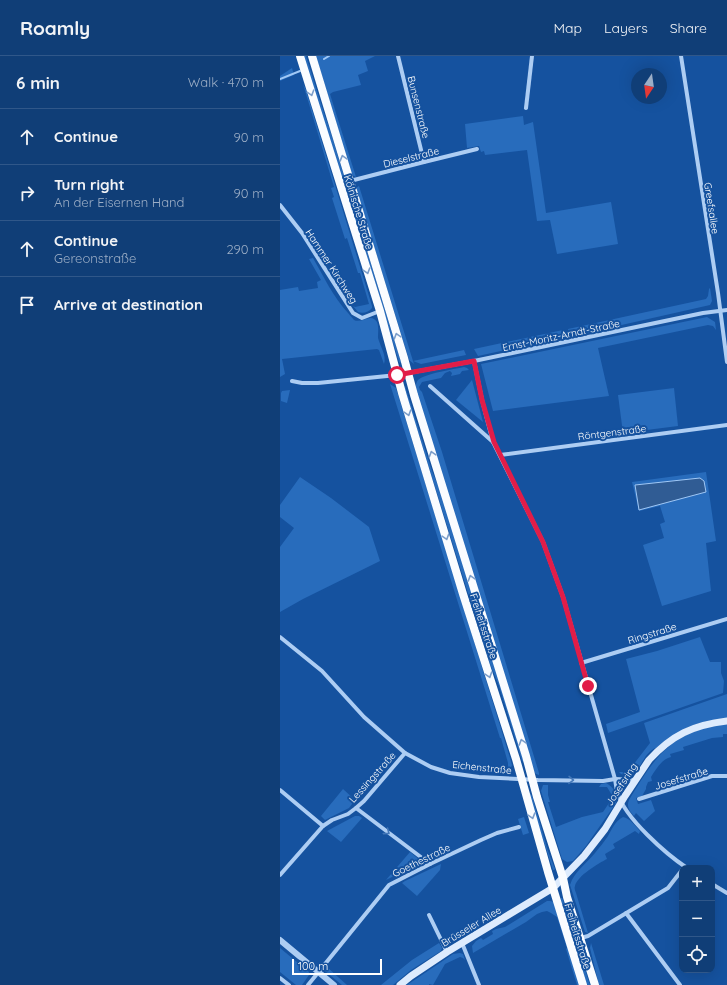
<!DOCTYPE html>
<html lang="en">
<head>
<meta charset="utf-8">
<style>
  body { margin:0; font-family:Quicksand,sans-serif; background:#1e497f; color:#f1f3f6 }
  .controls { position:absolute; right:12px; bottom:12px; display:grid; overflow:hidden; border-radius:8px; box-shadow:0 4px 16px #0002 }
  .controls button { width:36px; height:36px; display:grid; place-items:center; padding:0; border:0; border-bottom:1px solid #305789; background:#103e77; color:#f1f3f6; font:20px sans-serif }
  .compass { position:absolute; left:351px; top:12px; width:36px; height:36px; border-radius:50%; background:#103e77; box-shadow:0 4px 16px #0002; rotate:193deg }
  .scale { position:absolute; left:12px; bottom:10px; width:90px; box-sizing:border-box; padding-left:4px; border:2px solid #fff; border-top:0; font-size:11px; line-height:14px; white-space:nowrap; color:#fff; -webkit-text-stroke:3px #15529f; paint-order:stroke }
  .stop { position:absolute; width:12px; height:12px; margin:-9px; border:3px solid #e11d48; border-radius:50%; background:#fff }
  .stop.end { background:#e11d48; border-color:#fff; box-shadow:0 1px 4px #0008 }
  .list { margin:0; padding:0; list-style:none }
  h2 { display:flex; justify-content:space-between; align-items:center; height:52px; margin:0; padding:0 16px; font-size:17px }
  h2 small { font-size:13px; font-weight:400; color:#9caec6 }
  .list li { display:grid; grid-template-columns:26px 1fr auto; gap:12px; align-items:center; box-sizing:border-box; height:56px; padding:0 16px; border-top:1px solid #305789 }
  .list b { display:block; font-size:15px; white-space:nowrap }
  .list p { margin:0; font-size:13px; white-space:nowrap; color:#9caec6 }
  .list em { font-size:13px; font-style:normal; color:#9caec6 }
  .icon { flex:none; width:22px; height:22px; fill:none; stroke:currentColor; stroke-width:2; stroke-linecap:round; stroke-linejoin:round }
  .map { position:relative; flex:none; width:447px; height:929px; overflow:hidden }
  header { display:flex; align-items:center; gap:24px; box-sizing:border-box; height:56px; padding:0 20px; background:#103e77; border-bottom:1px solid #305789 }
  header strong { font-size:19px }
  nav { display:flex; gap:22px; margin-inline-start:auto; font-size:14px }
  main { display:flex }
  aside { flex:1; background:#103e77 }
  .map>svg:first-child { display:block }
  .green { fill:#286cbc; fill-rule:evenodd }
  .water { fill:#305c94; stroke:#a0c8f6 }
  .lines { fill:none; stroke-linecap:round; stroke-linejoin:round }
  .stream { stroke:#a0c8f6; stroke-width:2 }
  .minor { stroke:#adcdf3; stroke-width:4 }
  .tertiary { stroke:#adcdf3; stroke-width:6 }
  .secondary { stroke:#ddebfd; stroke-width:7 }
  .primary { stroke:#fafcff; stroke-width:8 }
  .oneway { stroke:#7c9eca }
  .oneway2 { stroke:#4377b8 }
  .route { stroke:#e11d48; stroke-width:5 }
  .labels { text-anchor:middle; stroke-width:4; stroke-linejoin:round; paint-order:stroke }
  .street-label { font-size:10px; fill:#fff; stroke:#15529f }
</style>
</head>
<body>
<header>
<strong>Roamly</strong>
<nav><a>Map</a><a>Layers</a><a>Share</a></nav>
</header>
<main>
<aside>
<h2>6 min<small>Walk · 470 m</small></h2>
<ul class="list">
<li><svg class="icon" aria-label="ahead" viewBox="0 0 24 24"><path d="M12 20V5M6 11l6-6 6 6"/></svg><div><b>Continue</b></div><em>90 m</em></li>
<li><svg class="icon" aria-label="right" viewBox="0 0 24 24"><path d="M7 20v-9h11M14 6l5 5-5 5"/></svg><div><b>Turn right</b><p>An der Eisernen Hand</p></div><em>90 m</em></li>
<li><svg class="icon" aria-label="ahead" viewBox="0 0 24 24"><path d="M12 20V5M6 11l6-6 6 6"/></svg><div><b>Continue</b><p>Gereonstraße</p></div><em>290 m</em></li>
<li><svg class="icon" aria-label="arrive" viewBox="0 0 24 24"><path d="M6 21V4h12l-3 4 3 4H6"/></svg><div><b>Arrive at destination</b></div></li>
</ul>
</aside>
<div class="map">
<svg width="447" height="929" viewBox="0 0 447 929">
  <rect width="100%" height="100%" fill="#15529f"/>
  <g class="green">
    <path d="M23 0H26L44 57 50 74 121 306 120 307 119 306Z"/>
    <path d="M36 0H95L85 5 88 15 78 19 81 29 53 36 50 38 76 121 72 119Z"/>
    <path d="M12 12 14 19 0 25V20Z"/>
    <path d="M23 28 26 34 92 250V252C89 256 83 258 78 256L73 250 75 251 89 248 80 217H78L67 182 65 183 52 142 54 141 51 132 54 131Z"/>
    <path d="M243 60 244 69 253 66 266 157 331 146 338 188 277 198 270 164 257 165 247 94 205 99 204 95 201 96 199 90 187 92 185 68Z"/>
    <path d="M79 130 133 305 184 294 186 299 141 308 133 305 134 308 129 304 76 132Z"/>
    <path d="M33 202C44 221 53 241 68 257 70 259 72 262 74 264 82 268 91 256 97 266 99 271 98 277 98 282 100 290 107 300 104 308L99 294 97 293 2 303 5 318 0 321V234L18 231 19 235 38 232 37 226 41 224 29 203Z"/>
    <path d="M430 232 432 245 430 249 293 280 289 278 288 273 426 243 428 240 429 233Z"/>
    <path d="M427 261 435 266 436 274 433 270 428 269 318 292 329 340 213 355 201 308Z"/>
    <path d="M283 274V280L281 282 198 300 194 293Z"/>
    <path d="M184 311 187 312 189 314 182 315 180 318 171 320 172 317 170 315 165 317 161 322 142 326 139 331 140 334 142 336 162 396 259 717V719L256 718 254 716 136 336C136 332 135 328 138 324 144 318 174 313 184 311Z"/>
    <path d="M192 324 203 366 176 344Z"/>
    <path d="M110 328 116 332 230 702 232 709 230 714 228 715V707L221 682H220Z"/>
    <path d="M125 330 152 415 163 441 244 706 242 705 219 630 210 608 124 331Z"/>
    <path d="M394 332 398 370 343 377 338 339Z"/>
    <path d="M10 334 7 347 1 345V337L2 335Z"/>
    <path d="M426 416 436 485 426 487 431 535 382 550 363 489 384 482 380 468 385 466 380 450 359 455 352 426ZM424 425 426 436 359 453 355 429Z"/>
    <path d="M20 421 51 442 89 471 100 505 23 543 0 556V491L14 472 0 461V449Z"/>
    <path d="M420 581 430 606H441V617L444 625 443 637 328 677 326 668 360 656 346 603 377 595Z"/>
    <path d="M447 638V662C432 664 416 666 403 674 395 678 387 685 380 690 377 692 374 692 372 694 360 702 360 723 341 718L339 716H347L350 713 370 687 364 667Z"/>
    <path d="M447 668V678H443V681L432 682 403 691 404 694 390 698 391 701C382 703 376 713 371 721L372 725 368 726 366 731V733L362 740 356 742 358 748 371 744 375 755 364 765 356 757 354 760C350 755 346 751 349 744 375 700 393 674 447 668Z"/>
    <path d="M340 725 348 727 343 736H342L338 726Z"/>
    <path d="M326 727C334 731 338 739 336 747L306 790 293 805 287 806 282 803 261 735 263 729H268V739L270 746H268L276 771 302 761 323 756 333 741 327 731H319L321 728Z"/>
    <path d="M63 733 75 744 69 752 45 764 41 760Z"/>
    <path d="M250 737 252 740 268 795 275 813 274 814H273L249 740Z"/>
    <path d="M75 760H79L82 762 61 786 47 775Z"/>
    <path d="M244 761 249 777 243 779 238 763Z"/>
    <path d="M343 761C350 762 355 770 360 775L359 778 355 775 333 788 335 792 325 798 327 803C319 807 297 820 295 830 294 832 295 834 296 837L308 877 305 876 290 829C294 816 306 808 315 797 319 792 324 786 328 780 332 773 335 765 343 761Z"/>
    <path d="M130 796 141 805 140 807 106 824Z"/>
    <path d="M161 808 160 814 137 840 122 827 125 825Z"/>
    <path d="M281 842H282L283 844 310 929H307L281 844Z"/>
    <path d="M267 845H270L274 846 300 929H297L286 893 287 892 277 861 271 857 267 855 262 856 257 858 246 866 193 897 192 890 196 885 201 882 203 884 213 878 212 875 216 873 225 871Z"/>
    <path d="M159 887 162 892 161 895 131 914 113 929H101L132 904Z"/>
    <path d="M311 887 324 929H319L310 892Z"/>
    <path d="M0 892 29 916V919L22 929H16L0 916Z"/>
    <path d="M180 897 183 898 185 904 183 902 180 901 165 908 153 929 149 928V929H127L173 898Z"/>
    <path d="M48 912 67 929H62L45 915Z"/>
  </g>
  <path class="water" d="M420 422 424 425 426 436 359 454 355 429Z"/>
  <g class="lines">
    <g class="stream">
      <path d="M44 3 49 0"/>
      <path d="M0 23 20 15"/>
    </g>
    <g class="minor">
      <path d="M118 0 144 106"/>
      <path d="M401 0 438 237 447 306"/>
      <path d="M246 52 252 0"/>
      <path d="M70 125 144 106 197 93"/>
      <path d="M0 149 22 177 73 257 82 262 100 255"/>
      <path d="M194 305 202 344 213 386"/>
      <path d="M12 325 22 327H38L117 319 194 305 423 257 447 254"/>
      <path d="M150 330 213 386 263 486 283 541 335 723C336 728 336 733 338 738 345 762 386 798 407 812"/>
      <path d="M220 399 447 369"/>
      <path d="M0 581 42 615 84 661 125 697 151 711 170 717 199 721 258 724 323 725 335 723 356 724"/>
      <path d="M301 607 447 563"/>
      <path d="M0 734 43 770"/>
      <path d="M359 743 432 720H447"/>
      <path d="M76 752 150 808"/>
      <path d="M0 819 43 770 52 764 68 758 76 752 84 745 125 697"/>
      <path d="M432 828 447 837"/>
      <path d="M346 857 400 929"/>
      <path d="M149 859 167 896"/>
      <path d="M301 882 308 880 388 832 402 814"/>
      <path d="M182 887 199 929"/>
      <path d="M0 922 9 929"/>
      <path d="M28 929 109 829 150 808 201 784 217 777 239 771"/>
    </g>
    <path class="tertiary" d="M0 884 54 929"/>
    <path class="secondary" d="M120 929 131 920 167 896 273 832 304 800 325 773 345 740 369 704C392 679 413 669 447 665"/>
    <g class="primary">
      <path d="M20 0 100 255 122 337 183 538 236 703 268 816 303 929"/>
      <path d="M32 0 70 125 124 302 134 339 246 700 257 741 283 822 287 841 315 929"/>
    </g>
  </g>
  <defs><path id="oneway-chevron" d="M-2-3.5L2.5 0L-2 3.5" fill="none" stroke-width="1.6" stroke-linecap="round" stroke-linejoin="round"/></defs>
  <g class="oneway">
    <use href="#oneway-chevron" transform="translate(31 37) rotate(73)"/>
    <use href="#oneway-chevron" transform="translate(63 102) rotate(-106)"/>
    <use href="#oneway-chevron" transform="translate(87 215) rotate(73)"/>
    <use href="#oneway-chevron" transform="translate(117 280) rotate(-107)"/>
    <use href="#oneway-chevron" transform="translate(128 357) rotate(73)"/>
    <use href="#oneway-chevron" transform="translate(152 398) rotate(-107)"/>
    <use href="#oneway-chevron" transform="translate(166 481) rotate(73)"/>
    <use href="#oneway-chevron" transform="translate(191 522) rotate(-107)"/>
    <use href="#oneway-chevron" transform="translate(209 619) rotate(72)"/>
    <use href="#oneway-chevron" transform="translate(242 686) rotate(-107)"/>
    <use href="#oneway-chevron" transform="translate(252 760) rotate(74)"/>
  </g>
  <g class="oneway2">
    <use href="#oneway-chevron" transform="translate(291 724) rotate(1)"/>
    <use href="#oneway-chevron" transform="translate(107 776) rotate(37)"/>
  </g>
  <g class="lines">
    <path class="route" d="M117 319 194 305 202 344 214 386 263 486 283 541 308 630"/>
  </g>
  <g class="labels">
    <g class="street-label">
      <text transform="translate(139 51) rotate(76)" y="4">Bunsenstraße</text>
      <text transform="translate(131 101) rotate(-14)" y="4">Dieselstraße</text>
      <text transform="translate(432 152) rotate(81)" y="4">Greefsallee</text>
      <text transform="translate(79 156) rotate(73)" y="4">Kölnische Straße</text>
      <text transform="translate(52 210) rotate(57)" y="4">Hammer Kirchweg</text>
      <text transform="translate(281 279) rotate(-12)" y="4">Ernst-Moritz-Arndt-Straße</text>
      <text transform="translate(332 376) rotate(-7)" y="4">Röntgenstraße</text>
      <text transform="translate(204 570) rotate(72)" y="4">Freiheitsstraße</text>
      <text transform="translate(372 577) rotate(-17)" y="4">Ringstraße</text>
      <text transform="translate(202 711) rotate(6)" y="4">Eichenstraße</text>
      <text transform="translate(92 721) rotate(-48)" y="4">Lessingstraße</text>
      <text transform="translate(401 722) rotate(-17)" y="4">Josefstraße</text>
      <text transform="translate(341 728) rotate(-57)" y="4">Josefsring</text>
      <text transform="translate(141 804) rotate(-26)" y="4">Goethestraße</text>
      <text transform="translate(191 870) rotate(-31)" y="4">Brüsseler Allee</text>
      <text transform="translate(298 880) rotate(73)" y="4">Freiheitsstraße</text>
    </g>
  </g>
</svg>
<div class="controls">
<button>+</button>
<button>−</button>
<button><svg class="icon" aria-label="locate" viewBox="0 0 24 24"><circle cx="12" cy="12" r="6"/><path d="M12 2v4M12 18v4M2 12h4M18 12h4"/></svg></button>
</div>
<svg class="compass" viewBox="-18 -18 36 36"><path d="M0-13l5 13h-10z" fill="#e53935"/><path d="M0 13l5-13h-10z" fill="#9caec6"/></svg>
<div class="scale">100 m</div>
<div class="stop" style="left:117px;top:319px"></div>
<div class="stop end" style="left:308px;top:630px"></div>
</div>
</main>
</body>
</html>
